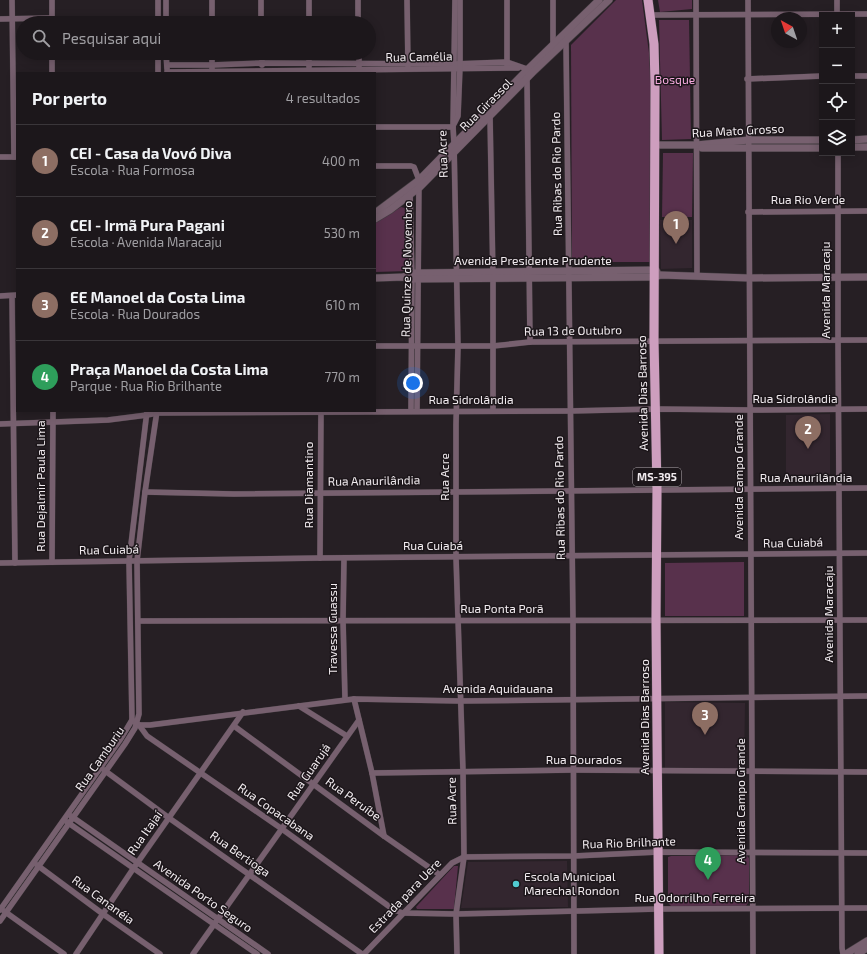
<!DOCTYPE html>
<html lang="pt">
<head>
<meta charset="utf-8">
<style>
  body { margin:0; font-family:"Exo 2",sans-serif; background:#252024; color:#f1f3f6 }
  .controls { position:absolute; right:12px; top:12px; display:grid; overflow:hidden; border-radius:0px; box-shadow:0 2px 10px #0003 }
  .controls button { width:36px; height:36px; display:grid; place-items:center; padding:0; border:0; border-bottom:1px solid #3a363a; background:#1c171b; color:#f1f3f6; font:20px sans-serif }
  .compass { position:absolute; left:771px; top:12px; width:36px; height:36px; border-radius:50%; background:#1c171b; box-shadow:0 2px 10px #0003; rotate:320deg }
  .you { position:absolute; left:413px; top:383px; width:14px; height:14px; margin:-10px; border:3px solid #fff; border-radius:50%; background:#1a73e8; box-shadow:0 0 0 6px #1a73e833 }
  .badge { display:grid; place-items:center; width:26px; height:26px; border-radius:50%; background:#1a73e8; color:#fff; font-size:13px; font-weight:700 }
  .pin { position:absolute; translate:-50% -33px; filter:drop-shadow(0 1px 2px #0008) }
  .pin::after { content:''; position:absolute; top:21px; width:14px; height:12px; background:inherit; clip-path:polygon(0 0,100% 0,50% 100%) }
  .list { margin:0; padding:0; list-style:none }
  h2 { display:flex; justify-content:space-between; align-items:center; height:52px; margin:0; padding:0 16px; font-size:17px }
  h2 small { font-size:13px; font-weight:400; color:#a09fa3 }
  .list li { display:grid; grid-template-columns:26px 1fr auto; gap:12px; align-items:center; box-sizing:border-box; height:72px; padding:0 16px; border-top:1px solid #3a363a }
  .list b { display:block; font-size:15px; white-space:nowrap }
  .list p { margin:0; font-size:13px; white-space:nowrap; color:#a09fa3 }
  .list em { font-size:13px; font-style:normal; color:#a09fa3 }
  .icon { flex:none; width:22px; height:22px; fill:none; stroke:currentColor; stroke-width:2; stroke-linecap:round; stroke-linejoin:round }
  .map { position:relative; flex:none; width:867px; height:954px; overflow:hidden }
  .search { position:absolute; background:#1c171b; box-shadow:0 2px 10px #0003; left:16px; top:16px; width:360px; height:44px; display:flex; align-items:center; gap:10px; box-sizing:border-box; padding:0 14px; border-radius:22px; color:#a09fa3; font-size:15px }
  .panel { position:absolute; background:#1c171b; box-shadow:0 2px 10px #0003; left:16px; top:72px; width:360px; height:340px; border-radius:0px }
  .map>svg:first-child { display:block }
  .built { fill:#33262f }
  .green { fill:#58314c }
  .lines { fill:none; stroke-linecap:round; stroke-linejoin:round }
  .minor-casing { stroke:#423c40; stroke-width:6 }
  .tertiary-casing { stroke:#423c40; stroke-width:8 }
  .primary-casing { stroke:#423c40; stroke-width:10 }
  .minor { stroke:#77606f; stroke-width:5.5 }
  .tertiary { stroke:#77606f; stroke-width:7 }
  .primary { stroke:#cd9ebe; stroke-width:9 }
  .poi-dot { fill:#51ccd1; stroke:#1c161a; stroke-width:1.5 }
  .labels { text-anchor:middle; stroke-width:3; stroke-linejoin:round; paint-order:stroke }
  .shield { fill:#1c161a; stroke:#b1abaf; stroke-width:1 }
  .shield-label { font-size:11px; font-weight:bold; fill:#f1ebef }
  .street-label { font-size:12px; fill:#f1ebef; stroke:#1c161a }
  .park-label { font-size:12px; fill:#f7aadf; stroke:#1c161a }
  .poi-label { font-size:12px; fill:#f1ebef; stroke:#1c161a; text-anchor:start }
</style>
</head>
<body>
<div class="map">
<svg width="867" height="954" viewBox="0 0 867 954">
  <rect width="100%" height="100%" fill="#261f24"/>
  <g class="built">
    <path d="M660 220H692V268L661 269Z"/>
    <path d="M830 414V482L786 483V415Z"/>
    <path d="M665 702 745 703 744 768H665Z"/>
    <path d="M567 861 568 907 461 908 468 862Z"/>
  </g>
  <g class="green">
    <path d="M616 0H642L649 53 651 85 650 262H572L571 45Z"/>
    <path d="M658 0H692V9L660 12Z"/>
    <path d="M659 20H689L691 139 662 140Z"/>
    <path d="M663 153H693L692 217H662Z"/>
    <path d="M401 207 405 208 408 211V271L375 272V222Z"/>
    <path d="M744 562V616H665V563Z"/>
    <path d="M746 855 749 858V901L746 906H671L668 903V857L671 856Z"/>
    <path d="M454 866H458L454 909H417L416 907Z"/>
  </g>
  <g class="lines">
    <g class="minor-casing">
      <g id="minor">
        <path d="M12 0 14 157"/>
        <path d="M52 0V23"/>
        <path d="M158 0V23"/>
        <path d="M166 0V23"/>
        <path d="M212 0V23"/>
        <path d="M261 0V23"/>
        <path d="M309 0V23"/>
        <path d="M358 0V23"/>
        <path d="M407 0 408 66"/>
        <path d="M455 0 453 127 454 143 458 346 456 424V557L463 771 464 857 456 914 457 954"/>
        <path d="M507 0V65"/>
        <path d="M553 0V45"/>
        <path d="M696 0 697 276"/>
        <path d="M748 0 753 954"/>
        <path d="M650 15 867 14"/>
        <path d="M837 15V0"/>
        <path d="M0 19 52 18"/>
        <path d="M566 42 573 620 574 954"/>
        <path d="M52 53V73"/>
        <path d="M158 53V73"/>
        <path d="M166 53 167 69"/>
        <path d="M212 53V69"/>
        <path d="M262 53V65"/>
        <path d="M309 53V67"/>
        <path d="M359 53V67"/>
        <path d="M167 65H212L262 63 454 64 507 62 530 70"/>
        <path d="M167 72 518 68"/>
        <path d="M852 76H867"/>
        <path d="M527 79 530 342"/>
        <path d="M747 79 822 76"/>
        <path d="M490 116 493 279V411"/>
        <path d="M454 124 458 116 460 67V0"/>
        <path d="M375 127H453"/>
        <path d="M838 153V339L842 948 843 954"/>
        <path d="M0 157H17"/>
        <path d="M375 166H411L414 167 419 180 417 411"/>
        <path d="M410 192 412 279 411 411"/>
        <path d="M748 212 867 211"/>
        <path d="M0 296 17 295"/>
        <path d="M12 296 15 563"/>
        <path d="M375 346H493L530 342 867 340"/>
        <path d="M0 424 108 420 147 415 157 413 570 411 655 409 750 410 867 409"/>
        <path d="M145 492 234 494 867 488"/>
        <path d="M320 558 321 411"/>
        <path d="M344 558 343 620 345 699"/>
        <path d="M52 562 53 411"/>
        <path d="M0 563 320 558 867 553"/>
        <path d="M138 621 867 620"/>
        <path d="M354 699 372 773 384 836"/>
        <path d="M299 706 347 736"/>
        <path d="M132 720 139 725H150L354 699 460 701 867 696"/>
        <path d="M139 725 147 736 282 829 394 910 403 913 456 914 658 909 867 908"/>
        <path d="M234 726 384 836 440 875"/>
        <path d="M104 770 169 818 362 954"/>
        <path d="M372 773 573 770 867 772"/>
        <path d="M71 816 268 954"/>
        <path d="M67 822 257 954"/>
        <path d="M37 865 103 914 160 954"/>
        <path d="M0 910 120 740 132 720 129 561 147 411"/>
        <path d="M4 911 64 954"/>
        <path d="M0 921 125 744 135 728 139 714 137 561 145 492 157 411"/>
        <path d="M76 954 133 869 243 712"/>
        <path d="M193 954 359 720"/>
        <path d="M364 954 452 863 464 857 574 856 658 852 867 853"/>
      </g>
    </g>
    <g class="tertiary-casing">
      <g id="tertiary">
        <path d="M852 140 867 139"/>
        <path d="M656 145H696L749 140H822"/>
        <path d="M852 147H867"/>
        <path d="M702 148H822"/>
        <path d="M375 213 419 180 529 68 599 0"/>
        <path d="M375 219 390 210 420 187 533 72 609 0"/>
        <path d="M404 277 412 273H418L656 270 657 272"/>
        <path d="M375 278 404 277 412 279 655 277 661 275 749 278 867 277"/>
        <path d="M846 954 867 941"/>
        <path d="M858 954 867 948"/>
      </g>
    </g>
    <g class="primary-casing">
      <path id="primary" d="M648 0 654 44 655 84 654 340 657 490 656 619 659 954"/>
    </g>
    <use href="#minor" class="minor"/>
    <use href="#tertiary" class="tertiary"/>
    <use href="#primary" class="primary"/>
  </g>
  <circle class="poi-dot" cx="516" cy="884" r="4"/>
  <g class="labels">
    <rect class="shield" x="633" y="468" width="48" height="18" rx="3"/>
    <g class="shield-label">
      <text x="657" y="481">MS-395</text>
    </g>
    <g class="street-label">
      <text transform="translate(419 57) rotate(-1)" y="4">Rua Camélia</text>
      <text transform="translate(486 105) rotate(-45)" y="4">Rua Girassol</text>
      <text transform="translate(738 131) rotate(-3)" y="4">Rua Mato Grosso</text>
      <text transform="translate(443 154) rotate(-92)" y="4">Rua Acre</text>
      <text transform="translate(557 174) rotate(-91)" y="4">Rua Ribas do Rio Pardo</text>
      <text x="808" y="204">Rua Rio Verde</text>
      <text x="533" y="265">Avenida Presidente Prudente</text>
      <text transform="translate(407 269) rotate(-89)" y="4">Rua Quinze de Novembro</text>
      <text transform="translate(826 290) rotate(-90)" y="4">Avenida Maracaju</text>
      <text transform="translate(573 331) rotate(-1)" y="4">Rua 13 de Outubro</text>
      <text transform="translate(643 393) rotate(-91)" y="4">Avenida Dias Barroso</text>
      <text x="795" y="403">Rua Sidrolândia</text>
      <text x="471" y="404">Rua Sidrolândia</text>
      <text transform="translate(445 477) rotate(-90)" y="4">Rua Acre</text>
      <text transform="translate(739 477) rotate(-90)" y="4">Avenida Campo Grande</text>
      <text x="806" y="482">Rua Anaurilândia</text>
      <text transform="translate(374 481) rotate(-1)" y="4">Rua Anaurilândia</text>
      <text transform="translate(309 485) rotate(-90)" y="4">Rua Diamantino</text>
      <text transform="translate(41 486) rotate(-90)" y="4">Rua Dejalmir Paula Lima</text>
      <text transform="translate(560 498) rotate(-91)" y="4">Rua Ribas do Rio Pardo</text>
      <text transform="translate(793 543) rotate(-1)" y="4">Rua Cuiabá</text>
      <text x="433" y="550">Rua Cuiabá</text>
      <text transform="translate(109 550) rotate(-1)" y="4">Rua Cuiabá</text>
      <text x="502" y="613">Rua Ponta Porã</text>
      <text transform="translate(829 614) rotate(-90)" y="4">Avenida Maracaju</text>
      <text transform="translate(333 629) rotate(-90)" y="4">Travessa Guassu</text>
      <text x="498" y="693">Avenida Aquidauana</text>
      <text transform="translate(645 717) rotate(-90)" y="4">Avenida Dias Barroso</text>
      <text transform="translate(100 759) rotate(-55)" y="4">Rua Camburiu</text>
      <text x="584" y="764">Rua Dourados</text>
      <text transform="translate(309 772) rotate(-55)" y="4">Rua Guarujá</text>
      <text transform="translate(353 799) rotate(36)" y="4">Rua Peruíbe</text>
      <text transform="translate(452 801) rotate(-91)" y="4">Rua Acre</text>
      <text transform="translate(741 801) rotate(-90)" y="4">Avenida Campo Grande</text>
      <text transform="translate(276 812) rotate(35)" y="4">Rua Copacabana</text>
      <text transform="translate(145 833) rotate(-55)" y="4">Rua Itajaí</text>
      <text transform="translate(629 843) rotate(-2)" y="4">Rua Rio Brilhante</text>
      <text transform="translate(240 854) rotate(35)" y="4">Rua Bertioga</text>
      <text transform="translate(203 896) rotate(35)" y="4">Avenida Porto Seguro</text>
      <text transform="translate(405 896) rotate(-46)" y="4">Estrada para Uere</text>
      <text x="695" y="902">Rua Odorrilho Ferreira</text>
      <text transform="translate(103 900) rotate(36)" y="4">Rua Cananéia</text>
    </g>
    <g class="park-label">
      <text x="675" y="84">Bosque</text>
    </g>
    <g class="poi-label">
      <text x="524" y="881">Escola Municipal<tspan x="524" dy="14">Marechal Rondon</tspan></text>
    </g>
  </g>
</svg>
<div class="controls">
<button>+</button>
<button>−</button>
<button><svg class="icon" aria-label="locate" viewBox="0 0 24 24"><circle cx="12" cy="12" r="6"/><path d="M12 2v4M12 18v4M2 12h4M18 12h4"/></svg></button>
<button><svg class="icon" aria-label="layers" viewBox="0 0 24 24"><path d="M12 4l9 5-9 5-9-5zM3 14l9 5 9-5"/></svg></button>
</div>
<svg class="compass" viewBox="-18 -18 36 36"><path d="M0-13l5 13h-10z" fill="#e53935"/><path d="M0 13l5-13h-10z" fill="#a09fa3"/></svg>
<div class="you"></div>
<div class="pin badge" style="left:676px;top:244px;background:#8d6e63">1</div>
<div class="pin badge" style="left:808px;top:449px;background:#8d6e63">2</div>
<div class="pin badge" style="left:705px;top:735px;background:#8d6e63">3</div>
<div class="pin badge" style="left:708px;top:880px;background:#2e9e5b">4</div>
<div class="search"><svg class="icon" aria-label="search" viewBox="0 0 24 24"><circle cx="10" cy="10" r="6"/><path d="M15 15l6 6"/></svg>Pesquisar aqui</div>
<section class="panel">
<h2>Por perto<small>4 resultados</small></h2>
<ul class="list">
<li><span class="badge" style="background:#8d6e63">1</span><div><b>CEI - Casa da Vovó Diva</b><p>Escola · Rua Formosa</p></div><em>400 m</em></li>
<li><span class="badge" style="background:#8d6e63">2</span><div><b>CEI - Irmã Pura Pagani</b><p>Escola · Avenida Maracaju</p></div><em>530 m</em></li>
<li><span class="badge" style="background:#8d6e63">3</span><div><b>EE Manoel da Costa Lima</b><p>Escola · Rua Dourados</p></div><em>610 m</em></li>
<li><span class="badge" style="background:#2e9e5b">4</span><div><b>Praça Manoel da Costa Lima</b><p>Parque · Rua Rio Brilhante</p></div><em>770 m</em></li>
</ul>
</section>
</div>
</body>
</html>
